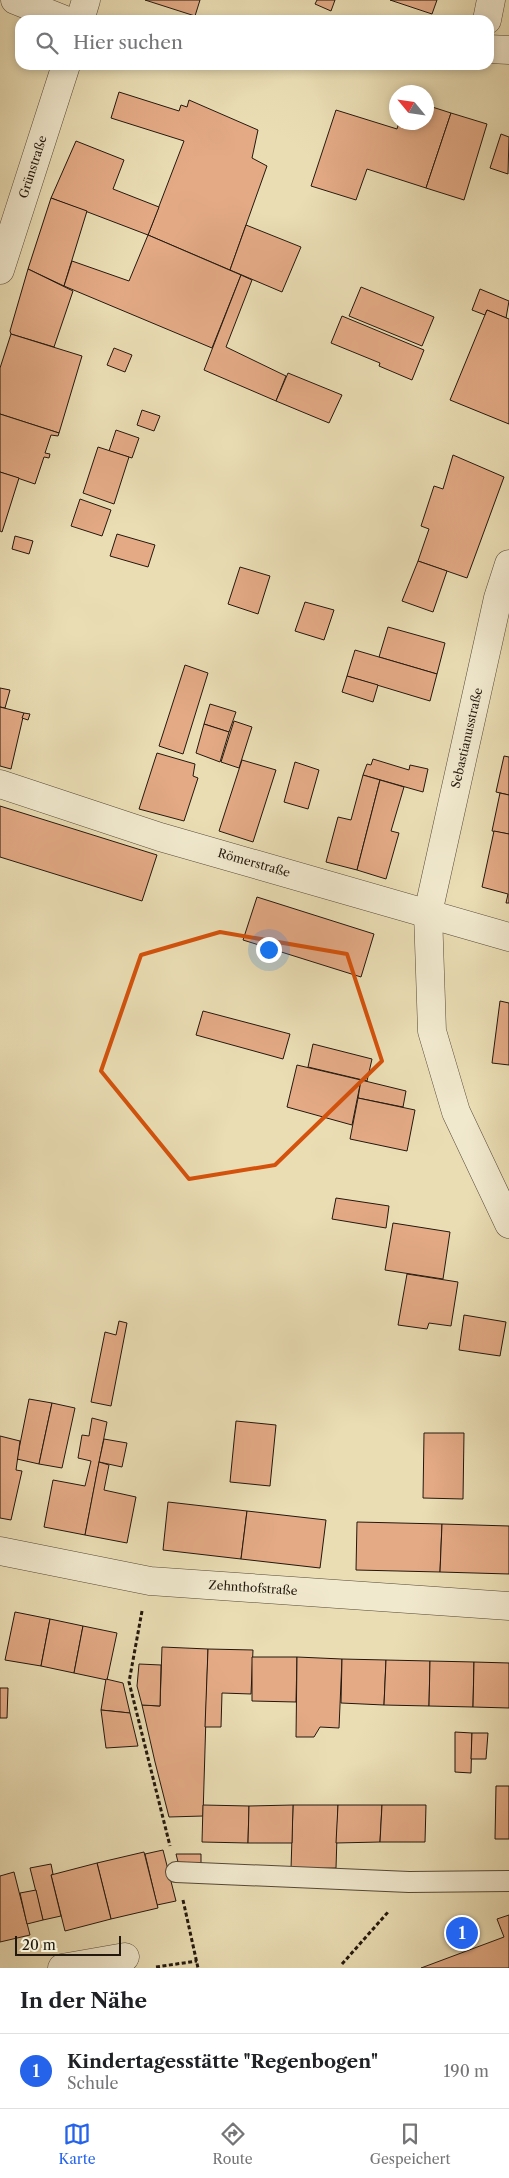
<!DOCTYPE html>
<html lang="de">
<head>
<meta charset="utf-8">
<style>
  body { margin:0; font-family:"Libre Caslon Text",serif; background:#f2f2f2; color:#202124 }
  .compass { position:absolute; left:389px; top:85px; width:45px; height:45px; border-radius:50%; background:#fff; box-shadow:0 2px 8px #0003; rotate:299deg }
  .scale { position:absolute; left:15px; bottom:12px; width:106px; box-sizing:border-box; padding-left:5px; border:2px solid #23180e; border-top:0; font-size:14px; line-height:18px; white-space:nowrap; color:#23180e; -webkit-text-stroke:4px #f1e9ce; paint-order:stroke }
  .you { position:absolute; left:268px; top:949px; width:18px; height:18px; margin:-12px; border:4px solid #fff; border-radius:50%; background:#1a73e8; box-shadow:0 0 0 8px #1a73e833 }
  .badge { display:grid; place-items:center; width:32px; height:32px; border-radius:50%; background:#2563eb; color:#fff; font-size:16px; font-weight:700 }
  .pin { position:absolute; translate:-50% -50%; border:2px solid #fff; box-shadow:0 1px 5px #0006 }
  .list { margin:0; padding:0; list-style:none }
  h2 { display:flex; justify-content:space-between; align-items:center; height:65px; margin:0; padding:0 20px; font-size:21px }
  h2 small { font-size:16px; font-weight:400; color:#757577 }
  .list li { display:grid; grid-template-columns:32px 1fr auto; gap:15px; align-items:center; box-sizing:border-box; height:75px; padding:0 20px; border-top:1px solid #e0e0e0 }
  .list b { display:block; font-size:19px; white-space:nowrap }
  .list p { margin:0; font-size:16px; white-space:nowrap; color:#757577 }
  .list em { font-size:16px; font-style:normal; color:#757577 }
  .icon { flex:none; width:28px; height:28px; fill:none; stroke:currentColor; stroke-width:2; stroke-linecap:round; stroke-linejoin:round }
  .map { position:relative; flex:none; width:509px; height:1968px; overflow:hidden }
  .search { position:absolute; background:#fff; box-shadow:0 2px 8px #0003; left:15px; right:15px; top:15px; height:55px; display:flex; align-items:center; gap:12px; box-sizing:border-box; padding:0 18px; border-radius:15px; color:#757577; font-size:19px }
  .sheet { height:140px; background:#fff }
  nav { display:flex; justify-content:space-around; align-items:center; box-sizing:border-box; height:70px; border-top:1px solid #e0e0e0; background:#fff; font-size:14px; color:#757577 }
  nav a { display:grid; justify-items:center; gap:2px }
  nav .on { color:#2563eb }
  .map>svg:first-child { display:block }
  .building { fill:#e3aa85; stroke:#23180e }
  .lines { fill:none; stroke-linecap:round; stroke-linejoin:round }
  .lane-casing { stroke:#554938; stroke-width:22 }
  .street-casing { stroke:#554938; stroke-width:29 }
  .path { stroke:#23180e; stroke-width:3; stroke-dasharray:4 2.5; stroke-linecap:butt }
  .lane { stroke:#f1e9ce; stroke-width:20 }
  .street { stroke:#f1e9ce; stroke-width:28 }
  .marked { fill:none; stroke:#d4520c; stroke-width:4; stroke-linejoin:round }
  .labels { text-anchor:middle; stroke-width:4; stroke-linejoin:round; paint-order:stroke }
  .street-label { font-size:12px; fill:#23180e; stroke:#f1e9ce }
</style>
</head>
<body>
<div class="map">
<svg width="509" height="1968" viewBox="0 0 509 1968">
  <rect width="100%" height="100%" fill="#eaddb4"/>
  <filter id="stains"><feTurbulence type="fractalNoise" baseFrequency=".004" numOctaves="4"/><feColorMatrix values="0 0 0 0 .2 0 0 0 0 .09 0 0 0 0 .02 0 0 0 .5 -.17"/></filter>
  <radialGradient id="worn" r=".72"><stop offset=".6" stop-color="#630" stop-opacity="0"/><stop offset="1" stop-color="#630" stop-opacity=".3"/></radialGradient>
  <g class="building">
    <path d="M145 0H200L195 16Z"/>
    <path d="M317 0H335L331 11 315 4Z"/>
    <path d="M390 0H437L432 14Z"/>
    <path d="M119 92 179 111 181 105 187 107 189 100 258 130 252 158 267 166 230 270 148 235 184 141 111 118Z"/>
    <path d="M426 105 451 113 426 188 367 169 356 200 311 186 336 110 397 129 399 122H426Z"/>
    <path d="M451 113 487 124 464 200 426 188Z"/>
    <path d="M501 134 509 137 508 174 490 168Z"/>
    <path d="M76 141 124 160 113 189 159 207 148 235 51 198Z"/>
    <path d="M51 198 87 211 64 286 28 269Z"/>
    <path d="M246 225 301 247 282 292 230 270Z"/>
    <path d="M148 235 241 275 212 348 64 286 72 261 129 281Z"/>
    <path d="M28 269 73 291 54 347 11 334 10 331Z"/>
    <path d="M241 275 252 280 226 347 286 376 276 401 204 370Z"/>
    <path d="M361 287 434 317 422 346 349 316Z"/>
    <path d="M480 289 509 301 506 318 487 310 485 315 472 310Z"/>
    <path d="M487 310 509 319V424L450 400Z"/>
    <path d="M342 316 424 350 412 380 379 366 380 363 331 343Z"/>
    <path d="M11 334 82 356 59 433 0 414V368Z"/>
    <path d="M114 348 132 355 125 372 107 365Z"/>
    <path d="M288 373 342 395 329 423 276 401Z"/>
    <path d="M142 410 160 416 154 431 137 425Z"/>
    <path d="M0 414 59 433 58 436 51 435 45 453 50 454 49 458 44 457 35 484 0 472Z"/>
    <path d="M116 430 139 438 132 458 109 451Z"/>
    <path d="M98 447 129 457 114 504 83 493Z"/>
    <path d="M453 455 504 477 467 578 418 561 429 529 421 526 434 486 443 489Z"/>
    <path d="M0 472 19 478 2 532 0 531Z"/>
    <path d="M80 499 111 510 102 536 71 526Z"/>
    <path d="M117 534 155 545 148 567 110 556Z"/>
    <path d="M15 536 33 541 29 554 12 549Z"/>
    <path d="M418 561 447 571 433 612 402 601Z"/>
    <path d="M240 567 270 576 258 614 228 604Z"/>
    <path d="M305 602 334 610 324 640 295 631Z"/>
    <path d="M388 627 445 643 437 674 379 657Z"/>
    <path d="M355 650 437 674 430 701 347 676Z"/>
    <path d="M185 665 208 673 183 754 159 746Z"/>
    <path d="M347 676 378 685 373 702 342 692Z"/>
    <path d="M0 688 10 690 5 708 0 707Z"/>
    <path d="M210 704 236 712 229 732 204 724Z"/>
    <path d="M0 707 24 713 11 769 0 766Z"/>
    <path d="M24 713 30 714 28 720 22 718Z"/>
    <path d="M234 721 252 727 239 768 221 762Z"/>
    <path d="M204 724 229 732 220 762 196 753Z"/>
    <path d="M157 753 195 764 193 776 198 778 184 821 139 809Z"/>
    <path d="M504 756 509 757V795L496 792Z"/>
    <path d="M373 759 409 770 410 765 428 769 423 792 363 775 367 764 371 765Z"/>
    <path d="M242 760 276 770 253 842 219 831Z"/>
    <path d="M295 762 319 770 308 809 284 802Z"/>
    <path d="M363 775 380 780 357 870 326 862 338 817 351 820Z"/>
    <path d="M380 780 404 787 391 831 399 833 386 879 357 870Z"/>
    <path d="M500 793 509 795V834L492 831Z"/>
    <path d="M0 806 157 855 142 901 0 857Z"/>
    <path d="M494 831 509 834V903H506L508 894 482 887Z"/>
    <path d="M257 897 374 934 361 977 243 940Z"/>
    <path d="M500 1001 509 1003V1065L492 1063Z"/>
    <path d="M203 1011 290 1034 283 1059 196 1035Z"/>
    <path d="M313 1044 372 1059 367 1081 308 1067Z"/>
    <path d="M297 1065 361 1080 352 1125 287 1107Z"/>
    <path d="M361 1080 406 1091 403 1107 358 1098Z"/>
    <path d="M358 1098 415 1110 407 1151 350 1139Z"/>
    <path d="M336 1198 389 1206 386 1228 332 1219Z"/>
    <path d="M393 1223 450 1232 443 1279 385 1270Z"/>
    <path d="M407 1274 458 1282 451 1326 429 1323 427 1329 398 1325Z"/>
    <path d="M464 1315 506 1322 500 1356 459 1350Z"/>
    <path d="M119 1321 127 1323 111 1406 91 1402 105 1332 116 1335Z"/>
    <path d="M29 1399 52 1403 39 1464 17 1459Z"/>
    <path d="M52 1403 75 1408 62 1468 39 1464Z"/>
    <path d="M92 1418 107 1422 85 1535 44 1527 53 1480 85 1486 91 1461 78 1458 82 1435 89 1436Z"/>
    <path d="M236 1421 276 1425 270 1486 230 1482Z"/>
    <path d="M424 1433H464L463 1499 423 1498Z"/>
    <path d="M0 1436 20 1441 16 1470 22 1471 11 1520 0 1518Z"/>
    <path d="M104 1439 127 1443 122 1467 99 1462Z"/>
    <path d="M99 1462 109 1465 104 1490 136 1497 127 1543 85 1535Z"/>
    <path d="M168 1502 247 1511 241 1559 163 1550Z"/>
    <path d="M247 1511 326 1520 320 1568 241 1559Z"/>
    <path d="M357 1522 442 1524 440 1572 356 1570Z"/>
    <path d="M442 1524 509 1526V1574L440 1572Z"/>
    <path d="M15 1612 50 1619 41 1666 5 1660Z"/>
    <path d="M50 1619 83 1626 74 1673 41 1666Z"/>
    <path d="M83 1626 117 1633 107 1680 74 1673Z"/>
    <path d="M162 1647 208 1649 203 1816 169 1817 155 1762 142 1705 160 1706Z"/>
    <path d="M208 1649 253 1650 251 1694 222 1693 221 1727H205Z"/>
    <path d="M252 1657H297L296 1702 252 1701Z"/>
    <path d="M297 1657 342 1659 339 1728 320 1727 314 1737H296Z"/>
    <path d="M342 1659 386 1660 384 1705 341 1703Z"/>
    <path d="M386 1660 430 1661 429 1706 384 1705Z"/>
    <path d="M430 1661 474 1662 473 1707 429 1706Z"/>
    <path d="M474 1662 509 1663V1708L473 1707Z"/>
    <path d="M139 1664 161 1665 160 1706 142 1705 137 1686Z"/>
    <path d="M106 1679 123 1683 130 1713 101 1710Z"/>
    <path d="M0 1688H8L7 1718H0Z"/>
    <path d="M101 1710 130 1713 138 1746 106 1748Z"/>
    <path d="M455 1732 472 1733 471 1773 455 1772Z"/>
    <path d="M472 1733H488L486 1759H471Z"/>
    <path d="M496 1786H509V1839H495Z"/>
    <path d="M203 1805 249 1806 248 1843 202 1842Z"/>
    <path d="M293 1805H338L336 1868 291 1869Z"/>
    <path d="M293 1805 292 1843H248L249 1806Z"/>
    <path d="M338 1805H382L380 1842 336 1843Z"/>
    <path d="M382 1805H426L425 1842H380Z"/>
    <path d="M163 1850 176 1901 157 1905 145 1854Z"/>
    <path d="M144 1852 158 1908 111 1919 97 1863Z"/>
    <path d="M176 1854H201V1870H180Z"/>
    <path d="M97 1863 111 1919 65 1931 51 1875Z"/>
    <path d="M51 1864 53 1874 51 1875 61 1916 43 1920 30 1868Z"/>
    <path d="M14 1872 30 1935 0 1942V1876Z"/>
    <path d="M36 1890 43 1920 27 1924 20 1893Z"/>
    <path d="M509 1915V1968H421L504 1937 497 1919Z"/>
  </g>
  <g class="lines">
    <g class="lane-casing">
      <path id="lane" d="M176 1872 409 1882 509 1881"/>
    </g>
    <g class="street-casing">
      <g id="street">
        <path d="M15 0 65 20"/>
        <path d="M80 20 86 0"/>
        <path d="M487 20 491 0"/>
        <path d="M489 49 509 50"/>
        <path d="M0 270 66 65"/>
        <path d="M509 564 498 598 428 913 432 1031 456 1112 509 1224"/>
        <path d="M0 784 160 837 509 937"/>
        <path d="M0 1551 150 1581 509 1606"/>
        <path d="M62 1968 125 1957"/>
      </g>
    </g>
    <g class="path">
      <path d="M142 1611 129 1682 170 1846"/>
      <path d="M183 1900 198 1968"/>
      <path d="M342 1964 389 1911"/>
      <path d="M156 1967 197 1961"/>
    </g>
    <use href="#lane" class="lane"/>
    <use href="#street" class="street"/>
  </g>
  <path class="marked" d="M220 932 347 954 382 1061 275 1165 189 1179 101 1071 141 955Z"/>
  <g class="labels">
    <g class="street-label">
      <text transform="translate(33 167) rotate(-72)" y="4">Grünstraße</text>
      <text transform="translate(467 738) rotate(-77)" y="4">Sebastianusstraße</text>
      <text transform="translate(254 863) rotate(16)" y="4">Römerstraße</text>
      <text transform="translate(253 1588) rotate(4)" y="4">Zehnthofstraße</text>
    </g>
  </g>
  <rect width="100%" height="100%" filter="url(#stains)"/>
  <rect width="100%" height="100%" fill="url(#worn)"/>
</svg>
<svg class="compass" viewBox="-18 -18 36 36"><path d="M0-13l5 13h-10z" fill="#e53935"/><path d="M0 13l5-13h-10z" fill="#757577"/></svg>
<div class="scale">20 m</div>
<div class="you"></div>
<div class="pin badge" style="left:462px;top:1933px">1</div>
<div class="search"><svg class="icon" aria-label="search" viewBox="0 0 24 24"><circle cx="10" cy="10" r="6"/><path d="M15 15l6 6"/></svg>Hier suchen</div>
</div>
<section class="sheet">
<h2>In der Nähe<small></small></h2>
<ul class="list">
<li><span class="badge">1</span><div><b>Kindertagesstätte &quot;Regenbogen&quot;</b><p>Schule</p></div><em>190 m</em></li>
</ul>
</section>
<nav>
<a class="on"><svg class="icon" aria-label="map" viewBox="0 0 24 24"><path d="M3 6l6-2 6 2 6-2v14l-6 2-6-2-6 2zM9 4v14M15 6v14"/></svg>Karte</a>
<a><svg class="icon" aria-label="directions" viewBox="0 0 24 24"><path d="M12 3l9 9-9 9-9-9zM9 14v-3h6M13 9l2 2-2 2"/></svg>Route</a>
<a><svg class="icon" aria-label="saved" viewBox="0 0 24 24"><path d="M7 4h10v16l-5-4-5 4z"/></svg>Gespeichert</a>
</nav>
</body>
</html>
